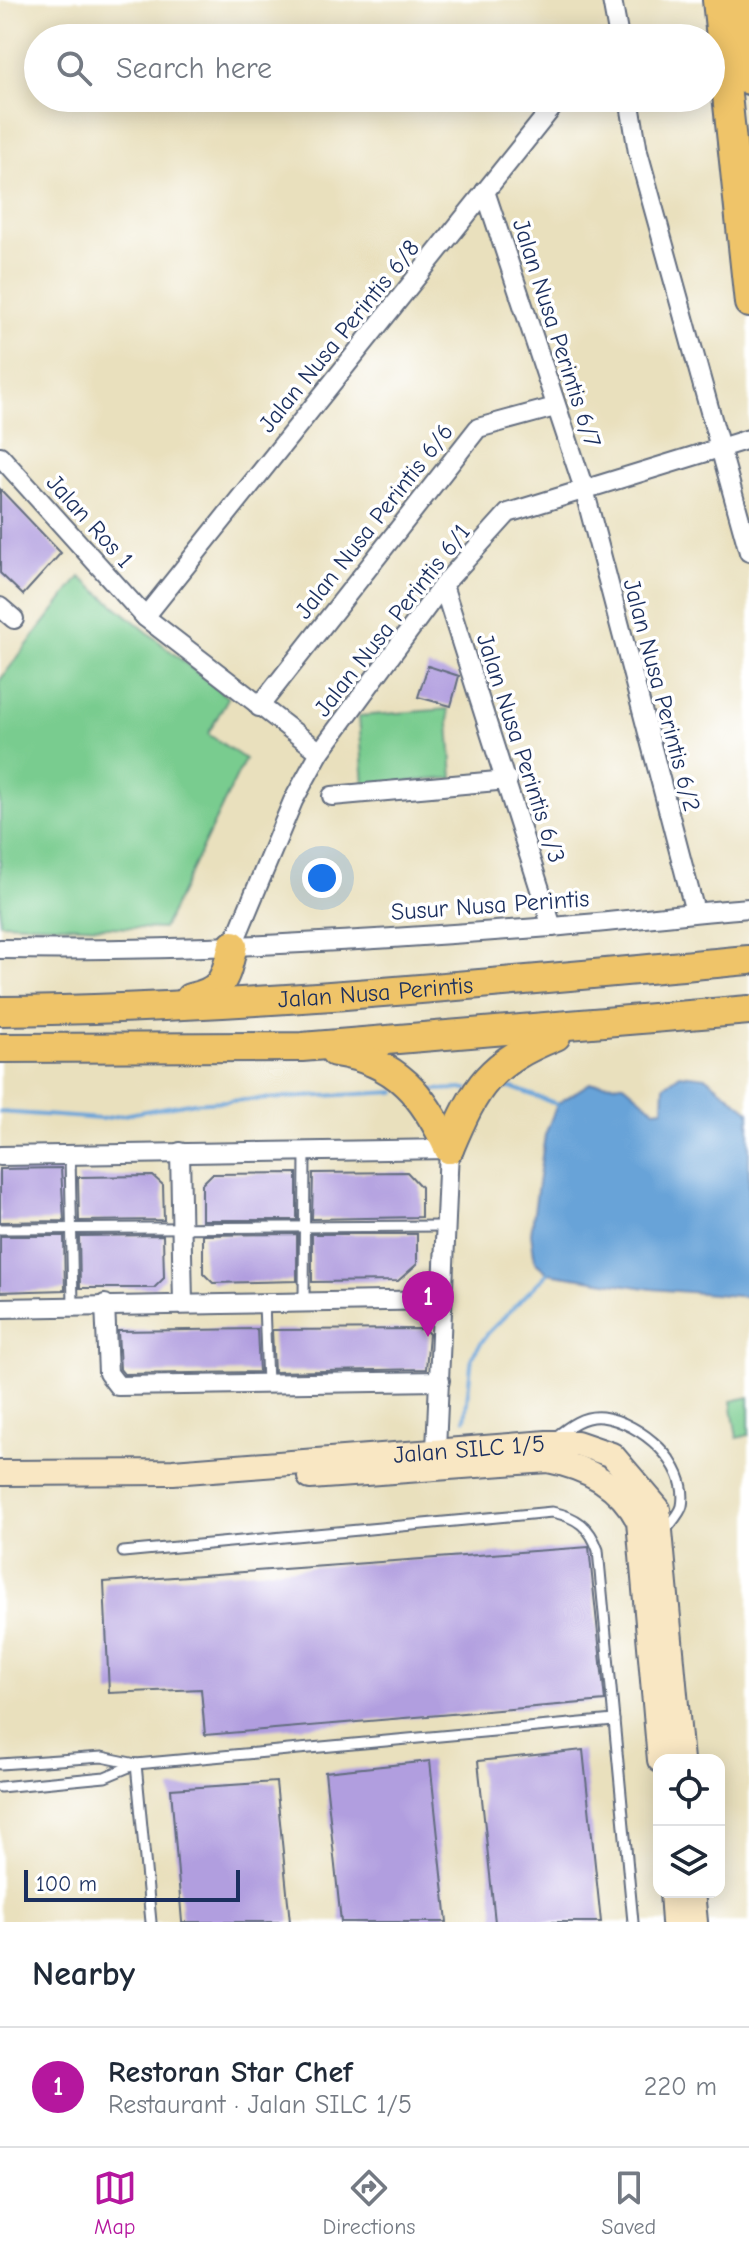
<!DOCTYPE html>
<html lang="en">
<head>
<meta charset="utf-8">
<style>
  body { margin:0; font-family:"Comic Neue",sans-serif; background:#f2f2f3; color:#1f2937 }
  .controls { position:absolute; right:24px; bottom:24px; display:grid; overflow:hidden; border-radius:16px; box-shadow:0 4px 20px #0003 }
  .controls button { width:72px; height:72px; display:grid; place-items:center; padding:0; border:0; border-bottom:2px solid #e0e1e3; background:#fff; color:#1f2937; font:40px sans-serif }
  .scale { position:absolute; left:24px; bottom:20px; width:216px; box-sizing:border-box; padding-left:8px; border:4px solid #1b2f5e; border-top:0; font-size:22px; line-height:28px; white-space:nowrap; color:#1b2f5e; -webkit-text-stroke:6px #fff; paint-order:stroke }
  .you { position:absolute; left:322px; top:878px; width:28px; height:28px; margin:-20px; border:6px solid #fff; border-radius:50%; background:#1a73e8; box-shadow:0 0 0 12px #1a73e833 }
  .badge { display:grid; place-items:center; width:52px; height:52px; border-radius:50%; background:#b5179e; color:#fff; font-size:26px; font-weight:700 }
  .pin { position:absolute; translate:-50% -66px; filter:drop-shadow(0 2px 4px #0008) }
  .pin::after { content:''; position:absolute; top:42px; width:28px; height:24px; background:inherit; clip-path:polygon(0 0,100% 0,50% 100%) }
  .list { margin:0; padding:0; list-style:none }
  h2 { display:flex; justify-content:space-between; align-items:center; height:104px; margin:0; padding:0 32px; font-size:34px }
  h2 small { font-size:26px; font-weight:400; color:#747a83 }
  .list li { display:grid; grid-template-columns:52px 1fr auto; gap:24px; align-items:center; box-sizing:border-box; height:120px; padding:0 32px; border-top:2px solid #e0e1e3 }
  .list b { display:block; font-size:30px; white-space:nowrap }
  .list p { margin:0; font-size:26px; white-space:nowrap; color:#747a83 }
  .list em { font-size:26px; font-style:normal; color:#747a83 }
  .icon { flex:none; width:44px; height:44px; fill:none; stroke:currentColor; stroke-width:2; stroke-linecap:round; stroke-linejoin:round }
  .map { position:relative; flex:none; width:749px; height:1922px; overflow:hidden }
  .search { position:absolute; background:#fff; box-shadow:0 4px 20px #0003; left:24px; right:24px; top:24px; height:88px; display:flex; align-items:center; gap:20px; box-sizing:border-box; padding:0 28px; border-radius:44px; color:#747a83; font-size:30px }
  .sheet { height:224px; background:#fff }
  nav { display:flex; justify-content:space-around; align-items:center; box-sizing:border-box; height:112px; border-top:2px solid #e0e1e3; background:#fff; font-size:22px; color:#747a83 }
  nav a { display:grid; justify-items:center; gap:4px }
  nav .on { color:#b5179e }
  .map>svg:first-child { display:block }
  .green { fill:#79cc8f; stroke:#4a7e76; stroke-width:2 }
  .water { fill:#68a3d8; stroke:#42699b; stroke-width:2 }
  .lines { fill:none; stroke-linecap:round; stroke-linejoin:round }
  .stream { stroke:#68a3d8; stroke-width:4 }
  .building { fill:#b19edf }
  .lane-casing { stroke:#636d7f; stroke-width:13 }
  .street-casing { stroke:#636d7f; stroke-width:22 }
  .secondary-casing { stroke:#636d7f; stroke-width:28 }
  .primary-casing { stroke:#636d7f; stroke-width:32 }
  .lane { stroke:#fff; stroke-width:9 }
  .street { stroke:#fff; stroke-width:18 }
  .secondary { stroke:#f9e7c3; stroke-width:24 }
  .primary { stroke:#efc469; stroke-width:28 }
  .labels { text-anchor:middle; stroke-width:7; stroke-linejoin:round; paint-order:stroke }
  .street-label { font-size:24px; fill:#1b2f5e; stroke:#fff }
</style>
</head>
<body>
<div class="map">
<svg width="749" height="1922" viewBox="0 0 749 1922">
  <rect width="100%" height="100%" fill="#fff"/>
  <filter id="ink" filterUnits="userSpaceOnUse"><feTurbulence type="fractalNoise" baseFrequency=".0125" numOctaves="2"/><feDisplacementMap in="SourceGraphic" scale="16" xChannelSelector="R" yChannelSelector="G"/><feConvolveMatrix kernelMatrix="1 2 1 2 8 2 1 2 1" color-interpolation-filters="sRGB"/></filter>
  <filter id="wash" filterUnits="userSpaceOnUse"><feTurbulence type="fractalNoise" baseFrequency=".006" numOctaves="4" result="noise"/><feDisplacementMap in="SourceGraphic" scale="32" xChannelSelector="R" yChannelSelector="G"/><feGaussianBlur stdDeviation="1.8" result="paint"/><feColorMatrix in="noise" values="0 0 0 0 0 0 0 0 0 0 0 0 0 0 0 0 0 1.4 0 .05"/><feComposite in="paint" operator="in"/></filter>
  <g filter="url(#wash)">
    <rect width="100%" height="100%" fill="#e9e0bd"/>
    <g class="green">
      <path d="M80 577 228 698 208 734 245 759 163 929 0 923V680Z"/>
      <path d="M448 709 453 778 364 785 359 716Z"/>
      <path d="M749 1397V1435L737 1438 731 1401Z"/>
    </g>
    <path class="water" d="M680 1074 706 1077 749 1111V1297L652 1289 548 1273 535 1262 531 1233 545 1135 557 1104 590 1083 624 1084 655 1110 663 1109 664 1086Z"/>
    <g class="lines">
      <g class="stream">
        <path d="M492 1088H513L557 1104"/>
        <path d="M428 1090 468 1089"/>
        <path d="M0 1112 101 1119 189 1103 396 1092"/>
        <path d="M465 1419 472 1356 488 1333 548 1273"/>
      </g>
    </g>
    <g id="blocks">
      <g class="building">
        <path d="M0 489 61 553 23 595 0 573Z"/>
        <path d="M428 666 459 676 451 706 418 697Z"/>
        <path d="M61 1168 64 1221 0 1222V1169Z"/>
        <path d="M407 1172 421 1187V1217L312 1219 313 1173Z"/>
        <path d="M297 1173V1220H202V1184L212 1174Z"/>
        <path d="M153 1176 163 1185 164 1220 79 1221 78 1177Z"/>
        <path d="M297 1234V1281L213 1283 203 1273V1235Z"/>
        <path d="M312 1234H417V1264L398 1281 312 1282Z"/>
        <path d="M163 1235 164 1278 154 1288H80L79 1236Z"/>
        <path d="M0 1236H64L65 1290 0 1292Z"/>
        <path d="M257 1329 259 1372 124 1374 120 1369 118 1331Z"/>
        <path d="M424 1329 429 1334 426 1369 274 1372 272 1330Z"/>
        <path d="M589 1547 605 1701 205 1735 201 1689 109 1693 104 1582Z"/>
        <path d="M583 1750 601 1922H495L478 1761Z"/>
        <path d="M430 1761 447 1922H341L325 1772Z"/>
        <path d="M276 1782 290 1922H182L171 1789Z"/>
      </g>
    </g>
  </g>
  <g filter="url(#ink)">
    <use href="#blocks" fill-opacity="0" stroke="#636d7f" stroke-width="2"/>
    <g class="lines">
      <g class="lane-casing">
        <g id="lane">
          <path d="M70 1155 73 1305"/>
          <path d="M0 1229 444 1226"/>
          <path d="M304 1302 305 1150"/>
          <path d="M264 1303 267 1384"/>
          <path d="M553 1439C568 1427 582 1415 602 1417 640 1422 690 1464 682 1506 680 1514 670 1524 665 1531"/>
          <path d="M123 1552 552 1512C577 1517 590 1527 598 1550L633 1922"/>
          <path d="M0 1764 102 1757 136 1764 614 1720"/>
          <path d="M136 1764 151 1922"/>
          <path d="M0 1787 105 1777 136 1764"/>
        </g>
      </g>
      <g class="street-casing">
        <g id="street">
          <path d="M612 0 619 38"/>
          <path d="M629 98 638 152 749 552"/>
          <path d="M485 191 584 489 695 912"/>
          <path d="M0 456 145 617 320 752"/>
          <path d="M443 585 552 927"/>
          <path d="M0 607 14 619"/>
          <path d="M145 617 555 104 578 98"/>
          <path d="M259 707 478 428 555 407"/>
          <path d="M332 796 508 780"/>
          <path d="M233 945 293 801 320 752 443 585 508 513 749 439"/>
          <path d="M0 949C183 952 367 941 550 927 617 922 683 913 749 908"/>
          <path d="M180 1152 183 1304"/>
          <path d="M0 1156 449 1149 436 1450"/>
          <path d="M105 1304 108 1373 118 1386 440 1381"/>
          <path d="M0 1308 442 1300"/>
        </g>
      </g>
      <g class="secondary-casing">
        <g id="secondary">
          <path id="s1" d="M0 1473 173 1472 547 1443H577L612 1455 658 1509 681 1760"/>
          <path d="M310 1477 548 1460C588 1468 619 1484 639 1521L660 1760"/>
          <path d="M672 1892 674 1922"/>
          <path d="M692 1892 695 1922"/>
        </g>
      </g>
      <g class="primary-casing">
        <g id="primary">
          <path d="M717 0 749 303"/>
          <path d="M739 0 749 80"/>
          <path d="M190 998C225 991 225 977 233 945"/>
          <path id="s2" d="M0 1011C251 1008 500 982 749 960"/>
          <path d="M0 1048 302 1047 749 1010"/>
          <path d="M335 1052C398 1061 424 1096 449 1149"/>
          <path d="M449 1149C476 1085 489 1063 556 1036"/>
        </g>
      </g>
      <use href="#lane" class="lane"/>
      <use href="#street" class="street"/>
      <use href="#secondary" class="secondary"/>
      <use href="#primary" class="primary"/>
    </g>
  </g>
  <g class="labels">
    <g class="street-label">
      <text transform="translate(557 333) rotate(72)" y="8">Jalan Nusa Perintis 6/7</text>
      <text transform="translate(339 336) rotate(-51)" y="8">Jalan Nusa Perintis 6/8</text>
      <text transform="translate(90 521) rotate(48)" y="8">Jalan Ros 1</text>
      <text transform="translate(374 521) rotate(-52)" y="8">Jalan Nusa Perintis 6/6</text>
      <text transform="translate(392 620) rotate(-52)" y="8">Jalan Nusa Perintis 6/1</text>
      <text transform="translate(662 695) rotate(75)" y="8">Jalan Nusa Perintis 6/2</text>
      <text transform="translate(521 748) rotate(72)" y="8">Jalan Nusa Perintis 6/3</text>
      <text transform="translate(490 905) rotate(-4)" y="8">Susur Nusa Perintis</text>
      <text dy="8" stroke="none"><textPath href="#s2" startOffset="376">Jalan Nusa Perintis</textPath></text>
      <text dy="8" stroke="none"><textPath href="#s1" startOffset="470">Jalan SILC 1/5</textPath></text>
    </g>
  </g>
</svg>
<div class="controls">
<button><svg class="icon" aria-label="locate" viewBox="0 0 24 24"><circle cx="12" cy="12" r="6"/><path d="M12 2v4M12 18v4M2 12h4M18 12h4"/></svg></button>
<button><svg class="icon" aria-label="layers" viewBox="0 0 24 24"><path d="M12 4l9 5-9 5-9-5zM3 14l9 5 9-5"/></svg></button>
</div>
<div class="scale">100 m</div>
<div class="you"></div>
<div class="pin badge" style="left:428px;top:1337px">1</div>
<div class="search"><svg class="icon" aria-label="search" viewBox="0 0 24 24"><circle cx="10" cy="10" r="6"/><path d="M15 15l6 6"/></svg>Search here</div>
</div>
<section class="sheet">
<h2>Nearby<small></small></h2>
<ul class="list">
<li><span class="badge">1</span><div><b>Restoran Star Chef</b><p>Restaurant · Jalan SILC 1/5</p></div><em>220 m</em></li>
</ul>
</section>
<nav>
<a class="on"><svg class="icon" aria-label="map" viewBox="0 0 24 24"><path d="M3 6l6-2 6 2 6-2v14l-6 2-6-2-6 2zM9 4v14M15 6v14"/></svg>Map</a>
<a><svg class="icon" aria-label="directions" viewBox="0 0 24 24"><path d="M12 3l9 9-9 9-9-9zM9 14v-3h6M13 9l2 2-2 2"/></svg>Directions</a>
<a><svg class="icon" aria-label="saved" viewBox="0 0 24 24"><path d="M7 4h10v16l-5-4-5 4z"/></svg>Saved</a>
</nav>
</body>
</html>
